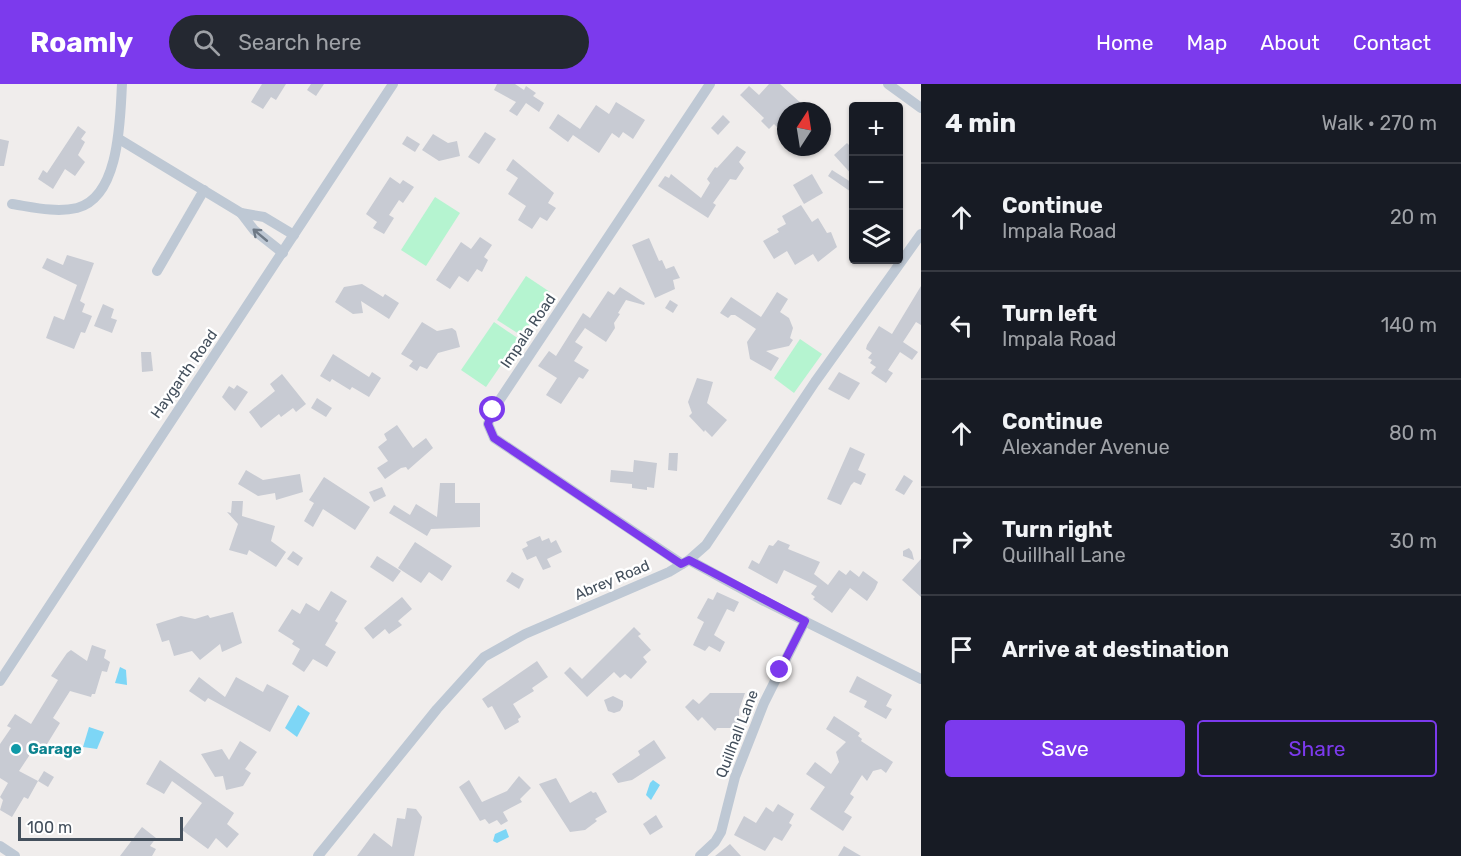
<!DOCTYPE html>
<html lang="en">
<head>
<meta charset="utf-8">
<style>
  body { margin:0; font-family:Rubik,sans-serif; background:#242831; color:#f1f3f6 }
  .controls { position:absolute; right:18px; top:18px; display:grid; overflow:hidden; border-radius:6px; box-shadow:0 2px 4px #0004 }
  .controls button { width:54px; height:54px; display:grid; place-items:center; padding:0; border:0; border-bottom:2px solid #363941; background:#171b24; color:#f1f3f6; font:30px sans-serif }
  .compass { position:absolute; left:777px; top:18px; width:54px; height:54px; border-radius:50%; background:#171b24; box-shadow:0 2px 4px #0004; rotate:12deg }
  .scale { position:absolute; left:18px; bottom:15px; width:165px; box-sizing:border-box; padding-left:6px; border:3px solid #434f5c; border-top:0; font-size:16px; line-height:21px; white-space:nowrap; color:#434f5c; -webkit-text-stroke:4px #fff; paint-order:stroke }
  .stop { position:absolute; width:18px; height:18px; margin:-14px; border:4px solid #7c3aed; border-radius:50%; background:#fff }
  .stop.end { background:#7c3aed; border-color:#fff; box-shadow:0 2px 6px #0008 }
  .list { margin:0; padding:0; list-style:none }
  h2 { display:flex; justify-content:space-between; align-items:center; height:78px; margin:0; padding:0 24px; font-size:26px }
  h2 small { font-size:20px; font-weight:400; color:#9ea1a6 }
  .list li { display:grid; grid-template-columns:39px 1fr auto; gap:18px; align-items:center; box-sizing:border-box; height:108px; padding:0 24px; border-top:2px solid #363941 }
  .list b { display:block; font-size:22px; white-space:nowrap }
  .list p { margin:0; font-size:20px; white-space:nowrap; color:#9ea1a6 }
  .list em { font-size:20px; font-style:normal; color:#9ea1a6 }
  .actions { display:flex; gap:12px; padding:18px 24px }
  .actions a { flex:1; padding:14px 0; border:2px solid #7c3aed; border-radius:6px; text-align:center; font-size:21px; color:#7c3aed }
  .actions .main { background:#7c3aed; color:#fff }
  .icon { flex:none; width:33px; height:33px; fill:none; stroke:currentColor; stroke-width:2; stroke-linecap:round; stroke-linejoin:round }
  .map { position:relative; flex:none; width:921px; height:772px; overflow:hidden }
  header { display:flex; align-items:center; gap:36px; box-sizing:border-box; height:84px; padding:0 30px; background:#7c3aed; color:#fff }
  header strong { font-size:28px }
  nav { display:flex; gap:33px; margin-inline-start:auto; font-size:21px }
  .search { width:420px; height:54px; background:#242831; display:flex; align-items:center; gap:15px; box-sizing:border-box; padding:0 21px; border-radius:33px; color:#9ea1a6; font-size:22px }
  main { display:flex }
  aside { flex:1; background:#171b24 }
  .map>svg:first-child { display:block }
  .green { fill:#b5f4d0 }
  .water { fill:#7dd6f6 }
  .building { fill:#c8cbd3 }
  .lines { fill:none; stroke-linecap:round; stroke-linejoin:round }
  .street { stroke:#bec8d4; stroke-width:10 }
  .oneway { stroke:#6e7986 }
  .route { stroke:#7c3aed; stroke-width:8 }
  .culture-dot { fill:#0f9aa8; stroke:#fff; stroke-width:2 }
  .labels { text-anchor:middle; stroke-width:5; stroke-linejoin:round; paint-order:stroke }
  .street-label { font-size:15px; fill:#434f5c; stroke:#fff }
  .culture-label { font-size:15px; font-weight:bold; fill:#0d838f; stroke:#fff; text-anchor:start }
</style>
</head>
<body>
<header>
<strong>Roamly</strong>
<div class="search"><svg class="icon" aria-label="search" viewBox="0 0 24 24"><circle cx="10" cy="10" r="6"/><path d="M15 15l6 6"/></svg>Search here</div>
<nav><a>Home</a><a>Map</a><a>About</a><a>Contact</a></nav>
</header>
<main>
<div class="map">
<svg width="921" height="772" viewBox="0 0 921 772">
  <rect width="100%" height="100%" fill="#f0edec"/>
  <g class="green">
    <path d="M435 113 460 129 426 182 401 166Z"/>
    <path d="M526 192 550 208 522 252 497 236Z"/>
    <path d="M494 238 519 255 486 303 461 286Z"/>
    <path d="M800 255 822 270 794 309 774 294Z"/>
  </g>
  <g class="water">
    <path d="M120 583 126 586 127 601 115 599Z"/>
    <path d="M298 621 310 629 297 653 285 644Z"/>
    <path d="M89 643 104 648 97 665 83 663Z"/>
    <path d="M653 696 660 701 651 716 646 711 650 699Z"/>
    <path d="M506 745 509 753 497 759 493 757 495 750Z"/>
  </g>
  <g class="building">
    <path d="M262 0H286L276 16 271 13 263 25 251 18Z"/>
    <path d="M311 0H324L316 12 307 6Z"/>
    <path d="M497 0H515L524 6 526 2 536 9 533 12 544 19 539 28 526 19 517 32 509 27 516 18 494 6Z"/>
    <path d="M769 0H780L804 22 799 27H786V34L777 43 774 40 769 45 761 37 764 34 740 11 749 2 759 11Z"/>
    <path d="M616 18 645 36 633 55 623 48 619 54 612 49 599 69 573 51 568 58 549 44 558 30 580 45 596 21 609 30Z"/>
    <path d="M723 31 730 38 718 51 711 44Z"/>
    <path d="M78 42 86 48 81 55 85 58 78 71 85 78 75 92 65 85 53 105 38 95 43 86 47 89Z"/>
    <path d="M485 48 496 55 479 80 468 73Z"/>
    <path d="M433 50 448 59 457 57 460 72 439 77 422 66Z"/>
    <path d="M407 52 420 60 415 68 402 60Z"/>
    <path d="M0 55 9 57 4 82H0Z"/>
    <path d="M847 59 854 66V93L834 71Z"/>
    <path d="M737 62 746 68 739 78 744 84 736 96 730 95 713 119 716 121 708 134 658 102 665 92 669 94 671 90 701 114 710 99 707 95 715 83 717 84Z"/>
    <path d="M513 75 554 109 548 119 556 124 547 137 540 133 532 145 518 136 526 122 508 110 518 94 506 86Z"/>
    <path d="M832 86 854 100V110L828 92Z"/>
    <path d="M812 90 823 109 804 120 793 101Z"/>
    <path d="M390 93 400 100 403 96 414 103 403 119 399 116 389 131 394 134 384 150 373 144 377 138 366 130Z"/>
    <path d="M801 121 812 138 818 134 827 149 831 148 837 163 818 178 813 170 795 181 787 167 774 175 763 157 779 148 777 145 786 140 782 132Z"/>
    <path d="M480 153 492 161 484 173 488 176 482 188 477 185 468 198 459 192 450 205 436 196 461 158 471 165Z"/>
    <path d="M649 154 659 177 662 176 666 185 674 182 680 194 673 196 675 205 655 214 632 161Z"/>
    <path d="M67 171 94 179 80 217 85 220 82 228 92 232 85 249 81 248 74 265 46 254 54 232 64 236 77 201 42 184 47 174 63 181Z"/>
    <path d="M362 200 383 213 385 210 399 219 389 235 361 217 363 229 353 230 335 218 344 203Z"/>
    <path d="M921 202V241L916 238 903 258 918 268 912 276 900 268 888 286 893 289 886 299 871 289 876 283 870 279 872 276 868 274 872 269 866 265 867 261 879 242 892 250Z"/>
    <path d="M620 203 645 219 644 221 626 216 618 229 620 230 614 239 615 244 606 258 585 244 575 258 583 263 574 277 589 286 583 295 579 293 561 320 546 311 557 294 538 282 549 267 556 272 583 229 590 234 608 207 614 211Z"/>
    <path d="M777 208 788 215 780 228 789 234 793 244 790 254 793 256 789 262 766 267 779 274 771 287 750 275 747 258 756 245 735 231H731L728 234 720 229 731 213 761 233Z"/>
    <path d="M670 216 678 221 673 229 665 224Z"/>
    <path d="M103 220 114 225 111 234 117 236 112 249 94 242Z"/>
    <path d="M422 238 437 247 452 244 456 247 460 263 438 269 427 285 420 282 417 287 409 282 413 277 401 270Z"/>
    <path d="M141 268H151L153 287 142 288Z"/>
    <path d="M333 270 369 293 372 288 381 294 369 313 352 303 350 306 332 295 330 298 320 292Z"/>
    <path d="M839 288 860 299 849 316 828 305Z"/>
    <path d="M282 290 306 320 296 328 293 324 281 333 279 330 261 344 249 328 275 307 270 300Z"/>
    <path d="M697 294 713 298 707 319 727 336 712 353 705 346 704 348 689 332 692 329 688 318Z"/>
    <path d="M237 301 248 308 235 327 222 313 229 302 234 305Z"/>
    <path d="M317 314 332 324 326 333 311 324Z"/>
    <path d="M397 341 413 364 426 354 433 364 408 386 406 383 401 384 385 395 377 384 388 377 378 363 387 356 384 350Z"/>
    <path d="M850 363 865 370 858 386 866 390 861 401 854 398 851 401 841 421 827 415Z"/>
    <path d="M669 369H678L677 387 668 386Z"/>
    <path d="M634 376 657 379 654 404 647 403V406L632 404V400L610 398 611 386 633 388Z"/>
    <path d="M246 386 263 396 300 390 303 408 276 416 275 409 258 412 238 400Z"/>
    <path d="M904 391 913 397 904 411 895 406Z"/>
    <path d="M324 393 370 423 355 446 323 425 313 443 304 437 314 419 309 416Z"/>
    <path d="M440 399H455V419H480V443L431 445 427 452 389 429 394 421 410 431 416 420 437 433Z"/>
    <path d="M382 403 386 412 374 418 369 408Z"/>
    <path d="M232 417H243L242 432 275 442 271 457 286 468 276 483 249 466 247 471 229 466 238 440 227 428 231 429Z"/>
    <path d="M540 452 542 457 549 454 551 459 556 456 562 468 547 475 551 483 543 486 536 472 527 476 522 465 528 462 526 458Z"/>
    <path d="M778 456 790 461 788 465 820 478 814 490 828 501 839 486 846 491 850 486 859 493 863 487 878 498 875 505 867 517 850 504 832 529 813 515 815 513 811 510 817 502 784 486 777 500 748 484 752 476 759 480 769 461 773 462Z"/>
    <path d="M415 458 452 482 442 497 429 488 421 499 398 484Z"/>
    <path d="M909 464 912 468 914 476 903 472V467Z"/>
    <path d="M293 467 303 474 298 482 287 475Z"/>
    <path d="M377 472 401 487 393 498 370 483Z"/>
    <path d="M921 475V513L902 496Z"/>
    <path d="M512 488 524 495 519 505 506 497Z"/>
    <path d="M331 507 347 517 335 537 338 539 325 561 336 568 327 583 313 575 304 588 292 580 300 565 292 560 294 557 278 547 292 525 300 530 306 519 319 527Z"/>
    <path d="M717 508 739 518 734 528 727 525 714 551 725 558 720 568 709 562 705 567 693 561 704 538 697 534 708 514 713 516Z"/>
    <path d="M402 513 412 525 398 537 402 541 389 550 385 545 373 555 364 544Z"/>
    <path d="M233 528 242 559 222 568 220 560 200 576 192 567 174 572 169 556 162 558 156 540 181 532 195 535 208 531 210 534Z"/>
    <path d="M634 543 641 550 638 552 651 566 643 573 647 578 631 595 625 590 620 594 614 588 587 613 564 589 570 583 582 595Z"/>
    <path d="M92 561 106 566 104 574 110 578 107 588 102 587 95 610H92L91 613 70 607 53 634 60 639 44 665 37 660 19 687 38 697 28 715 24 713 12 733 0 726 3 716 0 713 8 699 0 694V660L11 644 7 642 15 630 31 640 58 596 51 592 67 569 71 566 87 577Z"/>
    <path d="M537 577 548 593 532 604 534 607 513 620 521 633 518 635 519 638 505 646 492 622 488 624 482 615Z"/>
    <path d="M857 592 892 611 886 622 892 625 886 635 864 623 867 617 849 608Z"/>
    <path d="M199 593 225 613 236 593 263 608 267 600 289 612 270 648 208 614 205 618 189 607Z"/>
    <path d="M710 609H745L739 626V644H717L715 647 702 633 698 637 685 623 693 615 699 620Z"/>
    <path d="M613 612 623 617V622L620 627 614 629 608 627 604 616Z"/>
    <path d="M834 632 860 649 858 652 862 655 861 657 893 678 886 689 881 685 873 687 867 697 862 691 850 710 854 713 844 728 852 733 843 747 810 725 825 703 806 690 815 678 831 690 839 678 836 668 846 658 826 645Z"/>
    <path d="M654 656 666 674 632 696 618 699 612 690 640 671 638 667Z"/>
    <path d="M240 657 257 668 245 685 251 689 243 702 226 706 223 692 215 693 201 670 222 665 229 676Z"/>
    <path d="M160 676 234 729 227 740 239 750 227 764 216 754 208 765 182 746 202 719 172 697 164 710 146 700Z"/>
    <path d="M44 687 54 693 48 703 38 697Z"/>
    <path d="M519 692 531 704 520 715 522 718 503 728 508 737 501 741 497 736 489 740 485 735 480 737 459 703 469 696 482 718 507 707Z"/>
    <path d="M556 694 570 719 591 707 593 709 596 708 607 728 595 735 597 737 585 746 570 748 539 700Z"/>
    <path d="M778 720 794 730 789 739 792 741 782 757 774 753 765 767 734 751 744 732 756 739 766 723 773 728Z"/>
    <path d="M407 724 416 725 422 733 414 772H357L374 749 392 763 397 734 405 735Z"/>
    <path d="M656 731 663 743 650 751 643 740Z"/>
    <path d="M142 743 156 754 150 762 156 765 152 772H120Z"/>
    <path d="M730 760 741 772H715Z"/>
    <path d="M844 762 861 772H838Z"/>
  </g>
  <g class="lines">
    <g class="street">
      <path d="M888 0 921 24"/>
      <path d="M119 55 241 129 264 133 294 151"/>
      <path d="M12 120C32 123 56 129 77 124 120 113 120 35 122 0"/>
      <path d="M241 129 254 146 283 169"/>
      <path d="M157 187 204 106"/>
      <path d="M689 476 764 517 921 595"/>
      <path d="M682 480 494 354 488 340 493 326 710 0"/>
      <path d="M0 597 393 0"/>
      <path d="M0 762 15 772"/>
      <path d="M318 772 437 625 484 573 525 550 669 488 689 476 706 461 815 298 921 150"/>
      <path d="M700 772 715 758 721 748 735 693 764 619 805 537"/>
    </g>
  </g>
  <defs><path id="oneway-shaft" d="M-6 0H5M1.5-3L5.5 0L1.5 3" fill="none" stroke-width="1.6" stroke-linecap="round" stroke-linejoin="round" transform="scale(1.5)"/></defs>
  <use class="oneway" href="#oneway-shaft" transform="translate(260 151) rotate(-140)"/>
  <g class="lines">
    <path class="route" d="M493 326 488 340 494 354 681 480 689 476 805 537 780 586"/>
  </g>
  <circle class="culture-dot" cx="16" cy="665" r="6"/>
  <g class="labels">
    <g class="street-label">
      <text transform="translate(528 247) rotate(-56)" y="5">Impala Road</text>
      <text transform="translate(184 290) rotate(-55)" y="5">Haygarth Road</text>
      <text transform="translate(612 496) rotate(-23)" y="5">Abrey Road</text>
      <text transform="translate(737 650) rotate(-69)" y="5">Quillhall Lane</text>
    </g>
    <g class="culture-label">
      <text x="28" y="670">Garage</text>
    </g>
  </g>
</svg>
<div class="controls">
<button>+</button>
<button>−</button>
<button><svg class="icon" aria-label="layers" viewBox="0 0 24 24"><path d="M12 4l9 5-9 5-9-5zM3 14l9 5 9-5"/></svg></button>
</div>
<svg class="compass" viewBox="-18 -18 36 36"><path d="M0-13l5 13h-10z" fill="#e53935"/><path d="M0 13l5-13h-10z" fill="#9ea1a6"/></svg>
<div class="scale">100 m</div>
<div class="stop" style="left:493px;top:326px"></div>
<div class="stop end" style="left:780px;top:586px"></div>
</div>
<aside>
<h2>4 min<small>Walk · 270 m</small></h2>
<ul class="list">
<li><svg class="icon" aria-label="ahead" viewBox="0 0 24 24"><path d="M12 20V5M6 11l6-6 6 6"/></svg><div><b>Continue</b><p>Impala Road</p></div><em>20 m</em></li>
<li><svg class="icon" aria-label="left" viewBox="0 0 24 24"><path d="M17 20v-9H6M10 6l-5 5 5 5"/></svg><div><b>Turn left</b><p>Impala Road</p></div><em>140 m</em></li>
<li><svg class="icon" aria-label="ahead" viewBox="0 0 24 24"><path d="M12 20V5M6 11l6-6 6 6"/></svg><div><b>Continue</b><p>Alexander Avenue</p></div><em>80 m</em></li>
<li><svg class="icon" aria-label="right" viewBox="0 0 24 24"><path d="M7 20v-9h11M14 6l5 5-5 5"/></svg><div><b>Turn right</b><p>Quillhall Lane</p></div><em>30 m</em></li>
<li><svg class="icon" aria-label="arrive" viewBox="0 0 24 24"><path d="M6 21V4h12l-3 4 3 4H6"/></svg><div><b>Arrive at destination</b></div></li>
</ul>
<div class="actions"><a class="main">Save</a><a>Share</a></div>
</aside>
</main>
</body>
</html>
